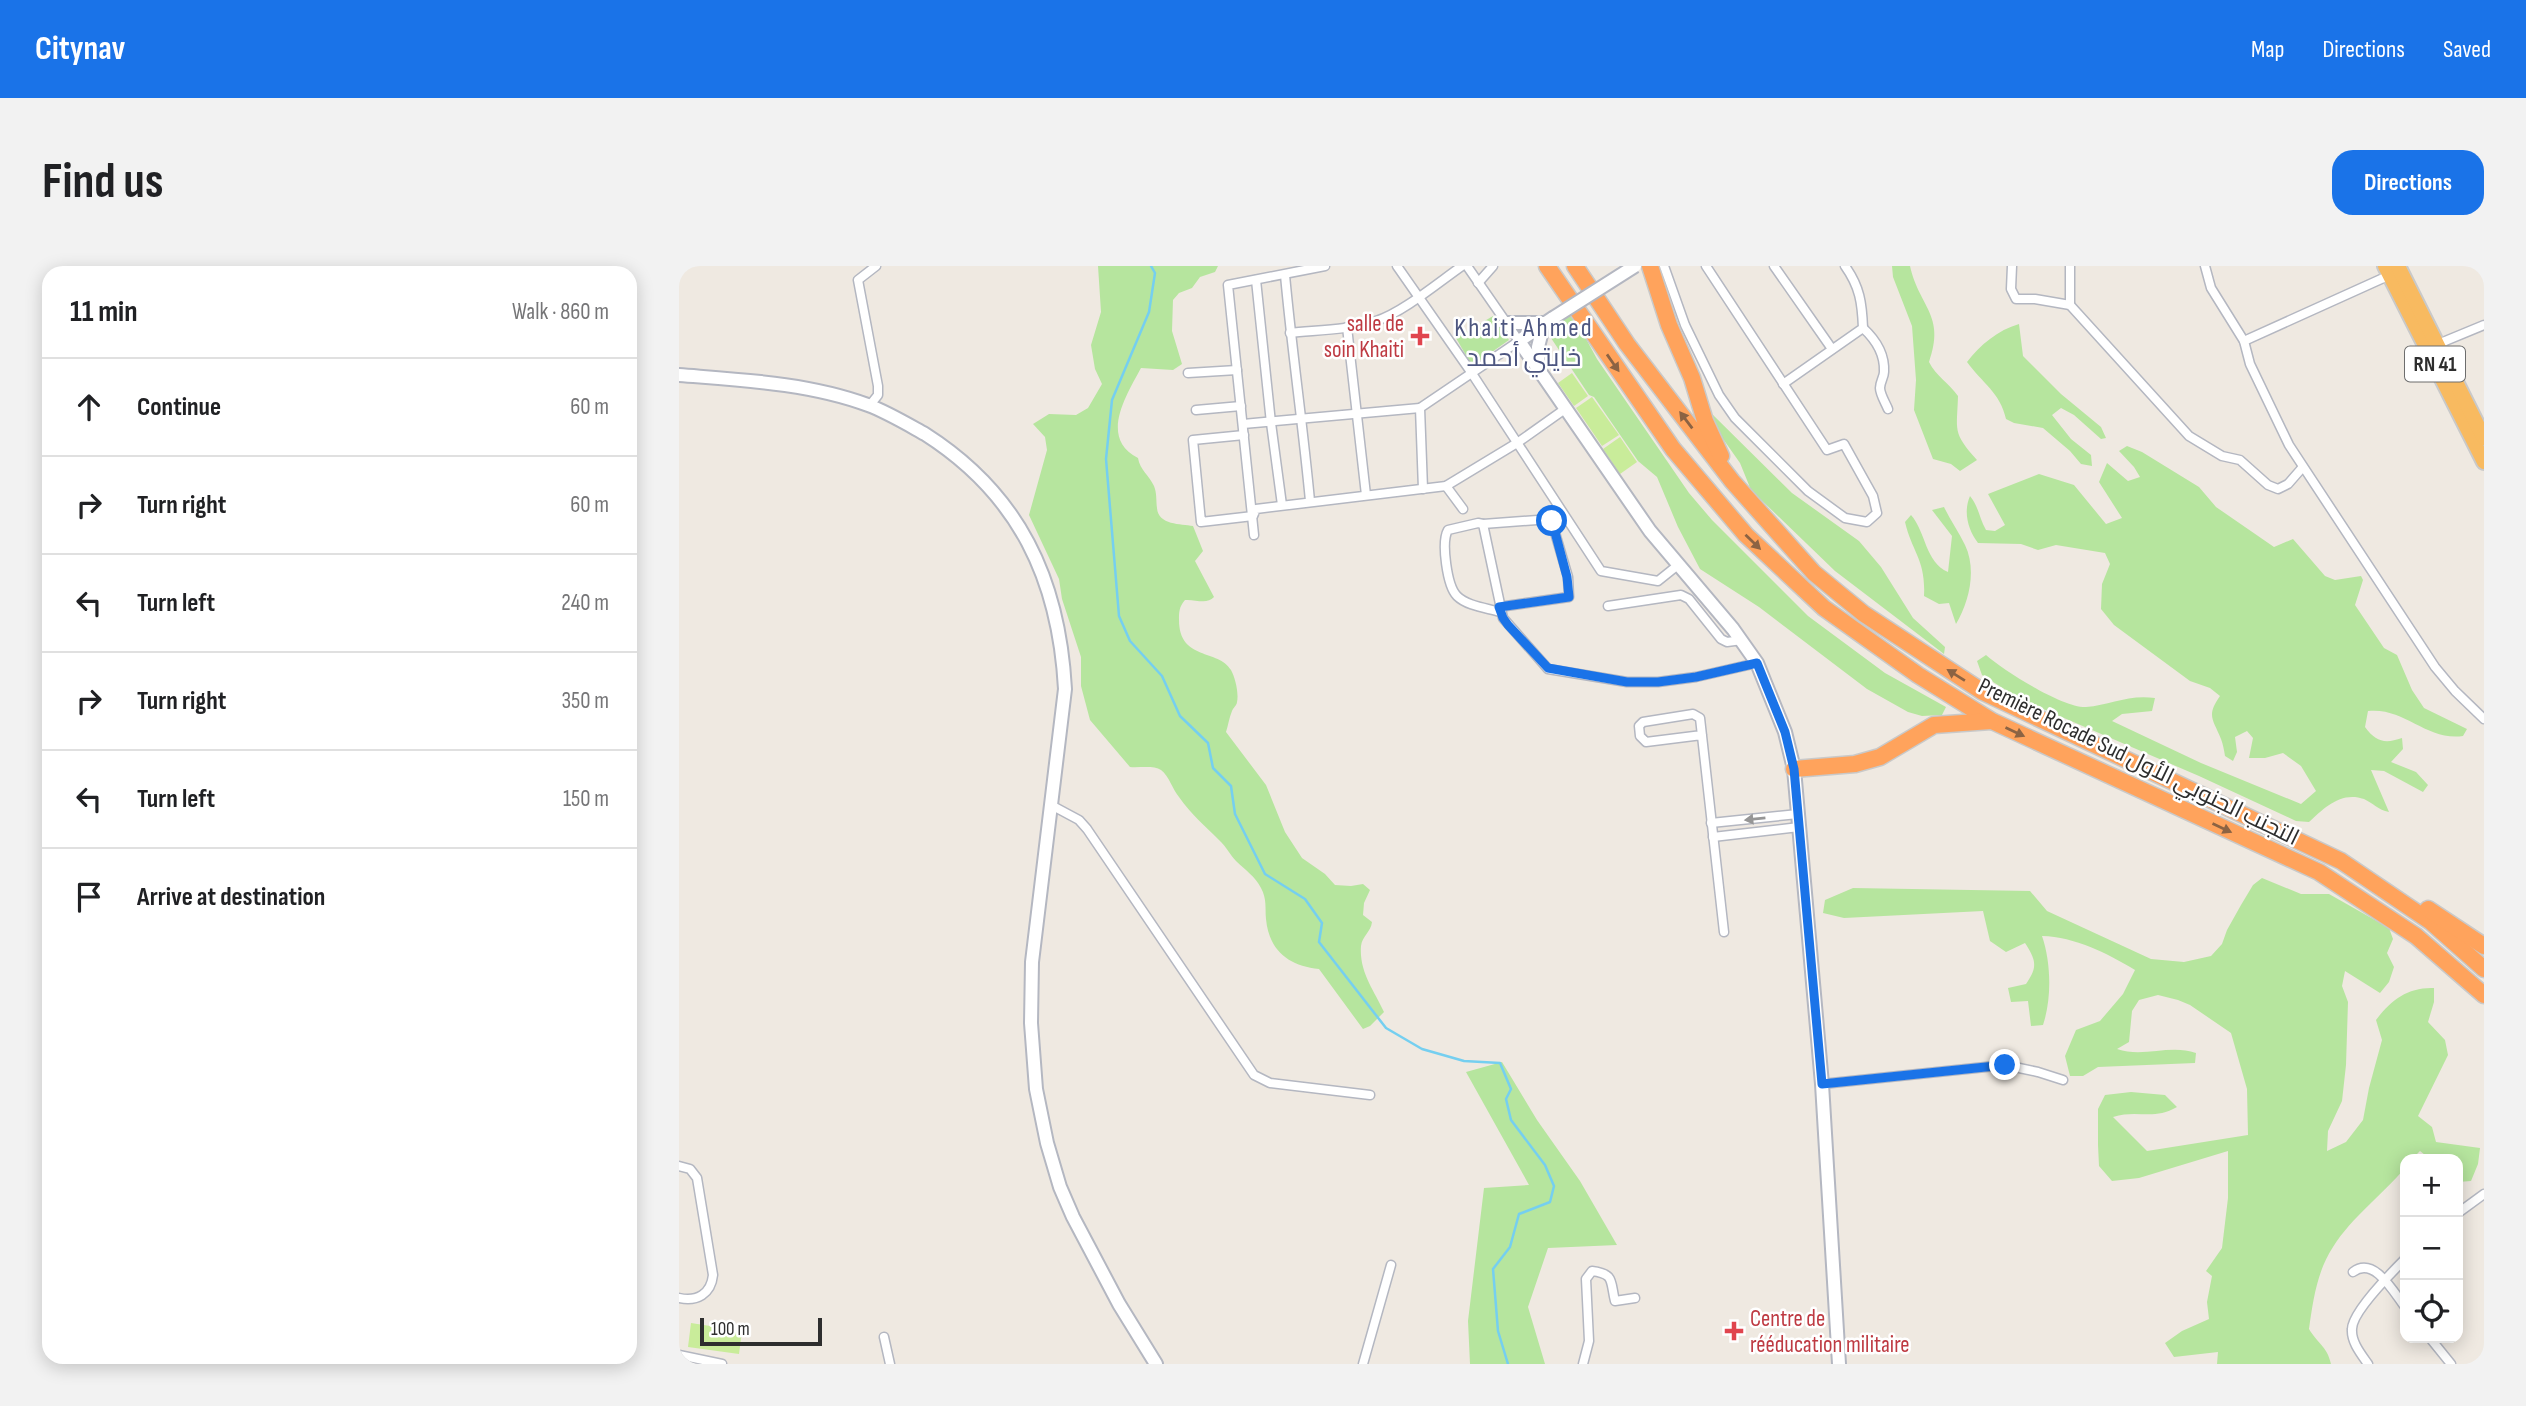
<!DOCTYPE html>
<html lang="en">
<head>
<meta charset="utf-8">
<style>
  body { margin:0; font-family:"Sofia Sans Condensed",Cairo,sans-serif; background:#f2f2f2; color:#202124 }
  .controls { position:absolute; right:21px; bottom:21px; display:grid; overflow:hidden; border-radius:14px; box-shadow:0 4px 18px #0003 }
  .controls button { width:63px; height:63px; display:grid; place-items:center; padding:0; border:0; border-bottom:2px solid #e0e0e0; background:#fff; color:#202124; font:35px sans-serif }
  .scale { position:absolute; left:21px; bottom:18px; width:122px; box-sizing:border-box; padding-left:7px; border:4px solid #2e2e2e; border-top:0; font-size:19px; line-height:24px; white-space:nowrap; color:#2e2e2e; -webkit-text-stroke:5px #fff; paint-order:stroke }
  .stop { position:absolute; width:21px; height:21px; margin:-16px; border:5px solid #1a73e8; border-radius:50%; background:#fff }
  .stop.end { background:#1a73e8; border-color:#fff; box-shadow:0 2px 7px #0008 }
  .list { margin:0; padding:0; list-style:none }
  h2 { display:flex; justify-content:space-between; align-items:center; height:91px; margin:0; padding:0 28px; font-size:30px }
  h2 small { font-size:23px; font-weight:400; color:#757577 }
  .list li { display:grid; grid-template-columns:46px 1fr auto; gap:21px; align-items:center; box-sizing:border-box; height:98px; padding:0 28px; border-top:2px solid #e0e0e0 }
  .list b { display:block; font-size:26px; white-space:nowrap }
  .list em { font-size:23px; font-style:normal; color:#757577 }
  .icon { flex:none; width:38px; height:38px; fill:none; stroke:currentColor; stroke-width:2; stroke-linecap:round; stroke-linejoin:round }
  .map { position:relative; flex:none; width:1805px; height:1098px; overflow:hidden; border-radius:21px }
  header { display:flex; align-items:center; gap:42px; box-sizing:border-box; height:98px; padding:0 35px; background:#1a73e8; color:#fff }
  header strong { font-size:33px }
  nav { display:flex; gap:38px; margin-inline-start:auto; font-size:24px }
  .intro { display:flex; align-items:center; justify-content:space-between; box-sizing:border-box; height:168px; padding:0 42px }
  h1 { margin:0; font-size:49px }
  .button { padding:18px 32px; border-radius:21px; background:#1a73e8; color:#fff; font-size:24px; font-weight:700 }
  main { display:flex; gap:42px; padding:0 42px }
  aside { flex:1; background:#fff; border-radius:21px; box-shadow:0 4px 18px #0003 }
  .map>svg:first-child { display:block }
  .green { fill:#b6e59e }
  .pitch { fill:#c9ec9a }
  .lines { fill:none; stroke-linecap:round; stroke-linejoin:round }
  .stream { stroke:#75cff0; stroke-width:2.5 }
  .minor-casing { stroke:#b4b7c1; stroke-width:11 }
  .secondary-casing { stroke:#b4b7c1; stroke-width:16 }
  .trunk-casing { stroke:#c9c9c9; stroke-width:18 }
  .motorway-casing { stroke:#c9c9c9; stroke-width:19 }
  .minor { stroke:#fff; stroke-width:8 }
  .secondary { stroke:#fff; stroke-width:12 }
  .trunk { stroke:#f8ba60; stroke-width:14 }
  .motorway { stroke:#ffa35c; stroke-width:16 }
  .secondary-bridge-casing { stroke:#b4b7c1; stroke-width:16; stroke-linecap:butt }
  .secondary-bridge { stroke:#fff; stroke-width:12 }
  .oneway { fill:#8c6343 }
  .oneway2 { fill:#969696 }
  .route { stroke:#1a73e8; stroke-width:9 }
  .health-dot { fill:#e0444e; stroke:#fff; stroke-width:2.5 }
  .labels { text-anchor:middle; stroke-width:5; stroke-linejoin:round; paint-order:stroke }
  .shield { fill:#fff; stroke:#6d6d6d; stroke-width:2 }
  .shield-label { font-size:21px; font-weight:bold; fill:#2e2e2e }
  .health-label { font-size:23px; fill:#be3a42; stroke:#fff; text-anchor:end }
  .street-label { font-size:23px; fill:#2e2e2e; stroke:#fff }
  .quarter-label { font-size:26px; letter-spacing:2px; fill:#4d5680; stroke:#fff }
</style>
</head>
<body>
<header>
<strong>Citynav</strong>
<nav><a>Map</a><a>Directions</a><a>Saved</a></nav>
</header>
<div class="intro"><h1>Find us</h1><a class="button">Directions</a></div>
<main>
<aside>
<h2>11 min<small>Walk · 860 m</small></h2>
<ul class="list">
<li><svg class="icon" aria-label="ahead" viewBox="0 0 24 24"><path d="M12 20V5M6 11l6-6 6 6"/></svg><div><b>Continue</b></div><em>60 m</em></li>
<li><svg class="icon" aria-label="right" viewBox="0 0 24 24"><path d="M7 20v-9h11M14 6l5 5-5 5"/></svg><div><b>Turn right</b></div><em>60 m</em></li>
<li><svg class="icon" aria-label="left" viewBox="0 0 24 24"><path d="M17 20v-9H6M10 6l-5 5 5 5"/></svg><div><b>Turn left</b></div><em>240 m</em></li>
<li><svg class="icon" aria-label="right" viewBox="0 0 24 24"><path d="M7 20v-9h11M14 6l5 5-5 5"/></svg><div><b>Turn right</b></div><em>350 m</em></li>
<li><svg class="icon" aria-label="left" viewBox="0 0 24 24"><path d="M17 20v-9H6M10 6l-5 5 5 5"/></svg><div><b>Turn left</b></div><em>150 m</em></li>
<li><svg class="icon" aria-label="arrive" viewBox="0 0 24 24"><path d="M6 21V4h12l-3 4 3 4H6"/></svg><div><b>Arrive at destination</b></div></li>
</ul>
</aside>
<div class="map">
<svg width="1805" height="1098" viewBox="0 0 1805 1098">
  <rect width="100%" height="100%" fill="#efe9e1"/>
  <g class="green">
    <path d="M419 0H539L536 6 521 11 513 22 500 27 494 34 493 65 503 98 494 104 462 102C447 130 420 172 459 192 461 204 470 209 475 220 478 227 477 235 478 242 479 259 502 258 514 260L524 285 516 295 535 331C528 339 516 333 506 334 500 341 500 346 500 354 500 395 540 383 552 404 556 411 560 427 558 436 558 439 554 442 553 445 550 452 549 460 547 466L587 519 606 566 623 592 646 608 656 619 672 620 684 618 691 624 685 637 684 649 693 656C692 666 683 670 682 680 680 706 695 724 705 746L691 760 684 763 640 703C610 700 590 685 587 653 586 642 588 633 582 622 576 610 566 604 557 595 551 589 547 580 540 574 526 560 512 548 500 531 494 524 490 510 482 504 475 499 460 502 451 501L411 454 402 420V391L383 333 380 313 350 249 368 184 366 171 354 158 370 148 397 149 409 142 423 118 416 103 412 79 422 46Z"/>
    <path d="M1213 0H1231C1240 41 1267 49 1250 96 1257 110 1270 117 1279 130 1278 165 1273 166 1298 194L1281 205 1272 198 1254 193 1235 144 1237 114 1233 60 1214 11Z"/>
    <path d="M893 47 918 93 1010 227 1033 254 1129 350 1206 407 1267 441 1263 449 1243 450 1229 446 1188 423 1080 341 1021 303 999 261 978 211 959 195 915 131 910 129 866 63Z"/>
    <path d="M814 50 830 74 793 100 777 72Z"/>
    <path d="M1340 58 1344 90 1382 128 1422 161 1427 172 1422 173 1395 149 1382 142 1373 149 1392 173 1412 189 1413 200 1402 198 1391 185 1364 162 1335 157 1327 153C1321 126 1303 117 1288 96 1301 79 1319 64 1340 58Z"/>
    <path d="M1030 145 1113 227 1180 275 1202 301 1234 352 1266 381 1265 388 1156 305 1072 224 1061 197 1042 170Z"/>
    <path d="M1448 180 1463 186 1520 221 1537 241 1595 281 1614 273 1646 310 1656 314 1682 310 1684 314 1676 339 1705 382 1718 389 1733 424 1745 442 1788 463 1784 470C1747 475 1726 441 1689 445L1686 461C1697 476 1706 478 1723 472L1724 483 1712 496 1737 506 1749 519 1744 526 1705 505 1692 504 1710 546C1699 544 1694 537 1685 533 1662 525 1645 542 1630 556L1617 555 1520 510 1341 433 1303 409 1298 395 1307 389C1325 405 1384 442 1407 441 1431 439 1450 428 1476 432L1473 445 1443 448 1433 455 1522 497 1622 538 1637 525 1622 500 1604 487 1586 492H1570L1574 472 1568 465 1556 471 1558 486 1554 495 1546 490C1545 484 1544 478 1542 473 1534 453 1527 450 1541 430L1531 422 1511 415 1435 359 1422 343 1423 318 1431 298 1426 287 1377 279 1359 284 1342 278 1299 277C1289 264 1284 246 1291 230 1300 241 1300 252 1307 264L1316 265 1326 259 1309 228 1360 208 1395 219 1427 258 1443 252 1420 216 1428 197 1449 215 1461 211 1455 201 1440 185Z"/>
    <path d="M1265 241C1271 254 1280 266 1286 279 1298 304 1290 336 1277 358L1270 337 1260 338 1245 330C1247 294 1233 286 1226 256L1232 249C1247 266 1246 296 1269 306L1273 270 1253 244Z"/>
    <path d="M1583 612 1622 628H1650L1710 662 1714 673 1708 687 1715 701 1710 716 1701 727 1666 705 1663 720 1669 736 1667 799 1663 835 1649 865 1648 885 1667 876 1684 854 1690 822 1703 774 1697 754C1712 734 1729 721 1755 722V736L1749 756 1766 774 1769 789 1739 850 1753 861 1757 876 1801 882 1799 898 1792 915 1779 916V893H1751L1741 885 1733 893H1726V902C1703 929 1673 951 1654 981 1638 1005 1634 1035 1630 1063 1639 1078 1648 1080 1652 1098H1538L1539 1086 1495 1091 1486 1077 1503 1065 1530 1053 1528 1036 1533 1010 1527 1005 1543 982 1549 932V885L1460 912 1433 915 1420 900 1419 879V843L1426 829 1452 826 1486 829 1498 841C1474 855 1459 843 1434 851L1468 885 1569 869 1568 823 1552 767 1511 739 1499 734 1479 729 1460 734 1453 745 1450 776 1438 783C1464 792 1491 778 1517 787L1516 797 1419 801 1404 810H1391L1386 790 1397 764 1421 755 1444 728 1456 704C1428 687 1396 671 1363 670 1372 696 1373 732 1364 759L1352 760 1349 735 1332 736 1329 722 1347 718C1359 701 1357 694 1346 677L1327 686 1311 675 1304 645 1165 652 1144 647 1146 634 1174 622 1351 625 1368 645 1472 693 1505 696 1532 690 1543 678 1548 664 1562 639 1574 619Z"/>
    <path d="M823 796 858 854 901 915 938 979 869 982 849 1041 866 1098H791L789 1055 805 922 850 919 787 806Z"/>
  </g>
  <g class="pitch">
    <path d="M893 107 909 130 895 140 879 117Z"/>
    <path d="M913 131 940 169 923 180 897 142Z"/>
    <path d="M941 171 958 196 941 208 924 183Z"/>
    <path d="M12 1057 63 1065 60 1088 9 1081Z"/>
  </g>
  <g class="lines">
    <path class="stream" d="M472 0 476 7 470 46 433 134 427 193 440 350 451 375 483 410 501 450 529 477 534 502 552 520 556 548 586 608 626 633 643 657 640 676 707 762 743 783 785 795 821 797 832 823 827 833 832 854 866 899 875 920 871 936 840 948 831 981 814 1003 819 1065 829 1098"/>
    <g class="minor-casing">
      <g id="minor">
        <path d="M718 0 792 106 922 305 979 315 999 299"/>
        <path d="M985 0 1006 59 1040 129 1056 152 1129 225 1166 252 1188 256 1198 247 1194 230 1165 178 1148 184 1027 0"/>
        <path d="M1095 0 1153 83"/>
        <path d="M1333 0 1332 23 1337 33H1356L1391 39 1510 170 1543 190 1561 194 1589 219 1599 223 1609 218 1623 202"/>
        <path d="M1526 0 1532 22 1565 75 1571 98 1610 179 1756 401 1776 425 1805 453"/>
        <path d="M606 9C613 85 624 160 631 235"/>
        <path d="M577 14 592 157 603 239"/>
        <path d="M799 17 814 0"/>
        <path d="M1391 39V0"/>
        <path d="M668 61 687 229"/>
        <path d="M1184 62C1196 73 1206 88 1205 106 1205 111 1201 116 1201 122 1201 128 1206 136 1209 143"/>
        <path d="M611 67C639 64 670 64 697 55 723 47 760 16 783 0"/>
        <path d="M1565 75 1711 9"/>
        <path d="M1759 78 1805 59"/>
        <path d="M509 107 558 104"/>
        <path d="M1104 118 1184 62C1183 37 1181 21 1166 0"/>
        <path d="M191 139 199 129V120L179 14 197 0"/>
        <path d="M517 144 562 140"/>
        <path d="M564 158 741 142"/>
        <path d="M565 169 514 174 522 256 574 250 577 243 767 220 838 177 886 143"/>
        <path d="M767 220 784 243"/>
        <path d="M744 223 741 142 840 75 788 0"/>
        <path d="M804 258 872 253 889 311 890 331 820 341"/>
        <path d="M575 269 549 19 646 0"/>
        <path d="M929 340 1002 329 1010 333 1042 373 1048 376 1063 374"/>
        <path d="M821 346C808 342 788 340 778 330 768 320 762 276 769 264L799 257 804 258 824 352 869 403 948 416H979L1017 411 1078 397"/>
        <path d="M1023 469 967 476 961 470 960 460 964 456 1014 448 1021 452 1045 666"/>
        <path d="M372 539 400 554 408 563 575 809 591 817 691 829"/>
        <path d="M1032 557 1119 548"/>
        <path d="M1034 571 1120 561"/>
        <path d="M1143 818 1326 799 1359 806 1384 814"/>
        <path d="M0 900 11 903 18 912 34 1009C32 1028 18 1036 0 1032"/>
        <path d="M1779 947 1805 928"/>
        <path d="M1674 1006C1695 990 1714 1025 1726 1041"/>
        <path d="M205 1071 211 1098"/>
        <path d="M1751 1072 1772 1098"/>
        <path d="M0 1089 43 1098"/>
        <path d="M684 1098 712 999"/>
        <path d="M904 1098 910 1075 907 1013 913 1005C936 1008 931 1015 936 1035L956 1032"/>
        <path d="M1689 1098C1682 1088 1672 1076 1673 1063 1673 1046 1713 1006 1726 993"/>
      </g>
    </g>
    <g class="secondary-casing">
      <g id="secondary">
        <path d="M874 52 840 75 971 265 1054 363 1078 397 1106 466 1115 503 1143 818 1160 1098"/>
        <path d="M827 57H865L859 81 860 104"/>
        <path d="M0 109C62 114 130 117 189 139 208 146 228 158 246 168 340 228 380 313 386 423L353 696 352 757 357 823 368 877 381 921 394 951 440 1038 477 1098"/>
      </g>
    </g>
    <g class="trunk-casing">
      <g id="trunk">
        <path d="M1706 0 1805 196"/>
        <path d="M1719 0 1805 172"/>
      </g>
    </g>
    <g class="motorway-casing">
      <g id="motorway">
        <path d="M868 0 994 183 1067 269 1145 342 1239 409 1313 455 1640 606 1737 670 1805 729"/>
        <path d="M896 0 948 78 1053 215 1135 307 1185 348 1304 426 1662 595 1752 656 1805 703"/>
        <path d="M971 0 990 59 1013 112 1026 155 1042 190"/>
        <path d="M1115 503 1176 498 1201 491 1255 459 1312 455"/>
        <path d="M1749 643 1805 680"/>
      </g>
    </g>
    <use href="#minor" class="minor"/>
    <use href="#secondary" class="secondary"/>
    <use href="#trunk" class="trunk"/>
    <use href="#motorway" class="motorway"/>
    <g class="secondary-bridge-casing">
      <path id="secondary-bridge" d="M874 52 956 0"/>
    </g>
    <use href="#secondary-bridge" class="secondary-bridge"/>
  </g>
  <defs><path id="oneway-solid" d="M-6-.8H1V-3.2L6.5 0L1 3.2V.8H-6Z" transform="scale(1.75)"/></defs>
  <g class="oneway">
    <use href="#oneway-solid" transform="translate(934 97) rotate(55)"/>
    <use href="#oneway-solid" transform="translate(1007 154) rotate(-127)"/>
    <use href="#oneway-solid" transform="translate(1074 276) rotate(44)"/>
    <use href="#oneway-solid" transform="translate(1277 409) rotate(-148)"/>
    <use href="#oneway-solid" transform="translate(1336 466) rotate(25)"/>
    <use href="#oneway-solid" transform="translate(1543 562) rotate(25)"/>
  </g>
  <use class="oneway2" href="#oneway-solid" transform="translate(1076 553) rotate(174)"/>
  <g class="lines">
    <path class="route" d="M873 255 888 311 890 331 820 341 824 352 829 359 869 402 948 416H979L1017 411 1078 397 1106 466 1115 503 1143 818 1326 799"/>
  </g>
  <g class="health-dot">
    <path d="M737.5 59.5h7v7h7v7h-7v7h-7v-7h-7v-7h7z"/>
    <path d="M1051.5 1054.5h7v7h7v7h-7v7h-7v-7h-7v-7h7z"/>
  </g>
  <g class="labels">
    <rect class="shield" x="1726" y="80.5" width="60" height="35" rx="5"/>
    <g class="shield-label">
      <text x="1756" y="105">RN 41</text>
    </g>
    <g class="health-label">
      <text x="725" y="65">salle de<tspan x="725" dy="26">soin Khaiti</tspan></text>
      <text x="1071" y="1060" text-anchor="start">Centre de<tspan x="1071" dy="26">rééducation militaire</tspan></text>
    </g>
    <g class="street-label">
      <text transform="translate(1460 495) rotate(26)" y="8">Première Rocade Sud التجنب الجنوبي الأول</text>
    </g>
    <g class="quarter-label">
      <text x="845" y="70">Khaiti Ahmed<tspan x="845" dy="30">خايتي أحمد</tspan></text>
    </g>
  </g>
</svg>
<div class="controls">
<button>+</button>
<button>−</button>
<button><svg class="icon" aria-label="locate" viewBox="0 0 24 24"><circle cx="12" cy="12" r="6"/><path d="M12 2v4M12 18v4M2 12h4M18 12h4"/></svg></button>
</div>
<div class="scale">100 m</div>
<div class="stop" style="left:873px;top:255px"></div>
<div class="stop end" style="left:1326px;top:799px"></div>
</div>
</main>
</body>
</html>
